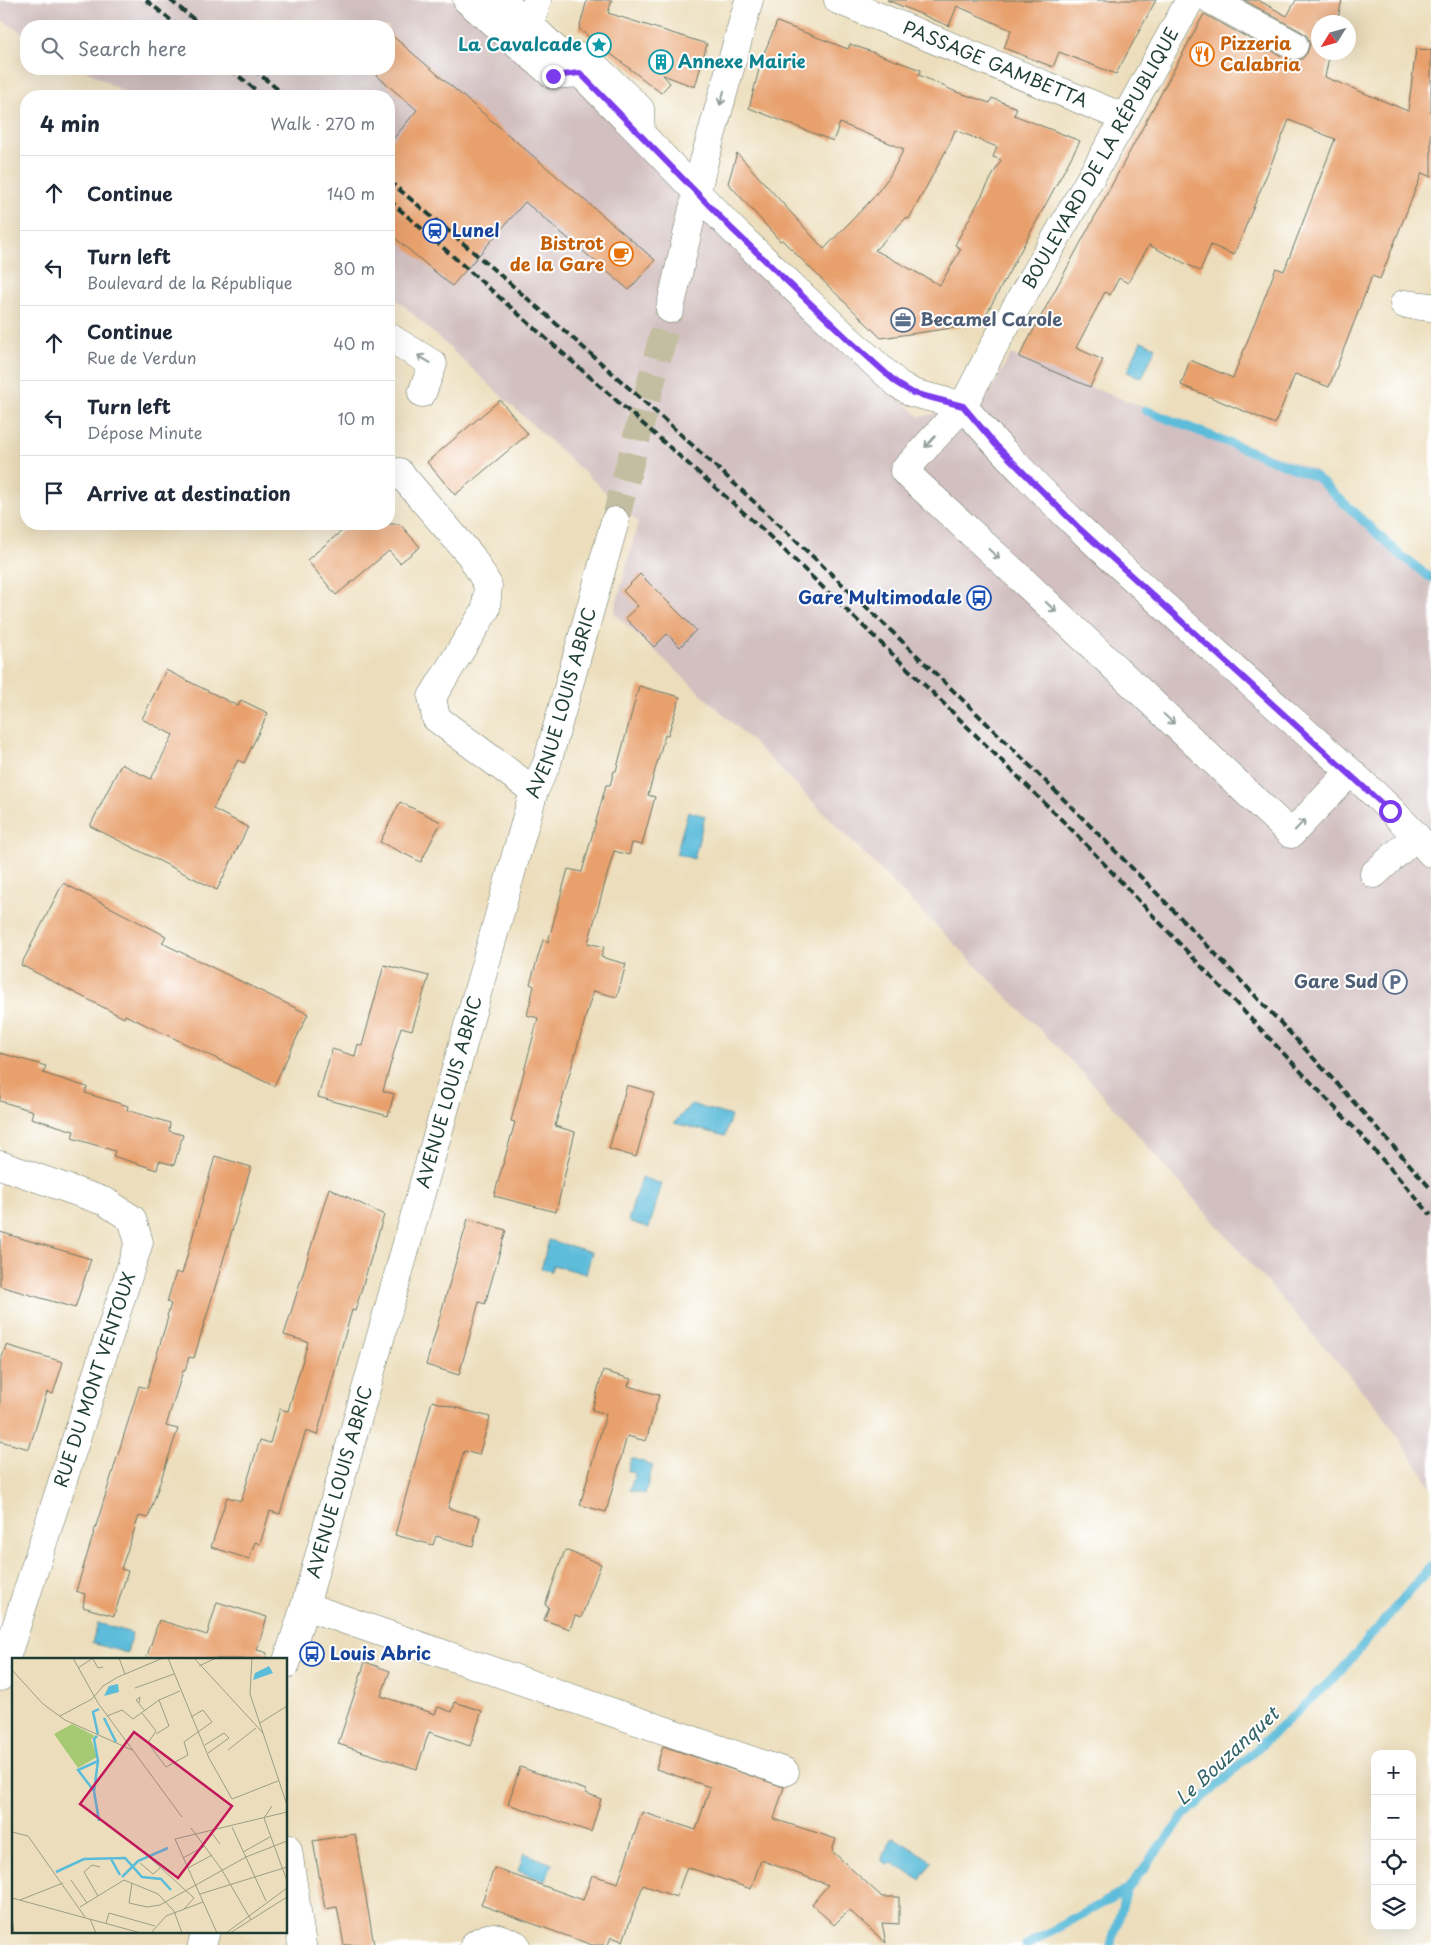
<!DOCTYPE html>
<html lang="en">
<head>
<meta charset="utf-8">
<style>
  body { margin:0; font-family:"Playpen Sans",sans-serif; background:#f6f6f7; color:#1f2937 }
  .controls { position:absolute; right:15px; bottom:15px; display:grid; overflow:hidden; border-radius:10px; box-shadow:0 5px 20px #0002 }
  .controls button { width:45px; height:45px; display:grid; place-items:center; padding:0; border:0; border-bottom:1px solid #e0e1e3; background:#fff; color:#1f2937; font:25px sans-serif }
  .compass { position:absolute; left:1311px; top:15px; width:45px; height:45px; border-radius:50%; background:#fff; box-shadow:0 5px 20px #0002; rotate:233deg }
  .stop { position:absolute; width:15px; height:15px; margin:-11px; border:4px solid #7c3aed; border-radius:50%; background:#fff }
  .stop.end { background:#7c3aed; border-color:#fff; box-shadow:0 1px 5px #0008 }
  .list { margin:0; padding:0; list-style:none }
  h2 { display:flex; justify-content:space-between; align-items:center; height:65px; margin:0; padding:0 20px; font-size:21px }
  h2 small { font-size:16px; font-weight:400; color:#747a83 }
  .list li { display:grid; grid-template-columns:32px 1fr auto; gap:15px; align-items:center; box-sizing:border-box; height:75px; padding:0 20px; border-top:1px solid #e0e1e3 }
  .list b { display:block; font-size:19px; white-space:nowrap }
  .list p { margin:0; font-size:16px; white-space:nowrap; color:#747a83 }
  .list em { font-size:16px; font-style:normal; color:#747a83 }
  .icon { flex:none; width:28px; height:28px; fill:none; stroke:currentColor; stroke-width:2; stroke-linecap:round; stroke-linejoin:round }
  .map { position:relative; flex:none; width:1431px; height:1945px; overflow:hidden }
  .search { position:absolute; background:#fff; box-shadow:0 5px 20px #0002; left:20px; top:20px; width:375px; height:55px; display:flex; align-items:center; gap:12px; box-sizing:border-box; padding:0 18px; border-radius:20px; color:#747a83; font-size:19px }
  .panel { position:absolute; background:#fff; box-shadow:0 5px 20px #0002; left:20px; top:90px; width:375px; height:440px; border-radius:20px }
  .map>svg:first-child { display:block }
  .industrial { fill:#d2bfc0 }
  .water { fill:#5bbcda; stroke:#3d7c87 }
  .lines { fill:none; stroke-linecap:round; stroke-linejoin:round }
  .stream { stroke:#5bbcda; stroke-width:9 }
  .building { fill:#e8a06d; fill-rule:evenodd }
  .minor-tunnel { stroke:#c3bea1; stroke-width:28; stroke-dasharray:28 14; stroke-linecap:butt }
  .minor-casing { stroke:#677564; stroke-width:29 }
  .major-casing { stroke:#677564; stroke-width:29 }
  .minor { stroke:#fff; stroke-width:28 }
  .major { stroke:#fff; stroke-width:28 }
  .rail { stroke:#1f3d34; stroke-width:4; stroke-dasharray:8 4; stroke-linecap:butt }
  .oneway { stroke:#8f9e9a }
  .route { stroke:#7c3aed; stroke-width:6 }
  .labels { text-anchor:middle; stroke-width:4; stroke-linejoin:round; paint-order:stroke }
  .food-label { font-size:18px; font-weight:bold; fill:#c56008; stroke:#fff; text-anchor:start }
  .culture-label { font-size:18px; font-weight:bold; fill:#0d838f; stroke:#fff; text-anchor:end }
  .street-label { font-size:18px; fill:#1f3d34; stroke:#fff }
  .transit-label { font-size:18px; font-weight:bold; fill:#164399; stroke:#fff; text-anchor:start }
  .service-label { font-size:18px; font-weight:bold; fill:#4e5e75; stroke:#fff; text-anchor:start }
  .water-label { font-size:19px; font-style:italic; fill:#316366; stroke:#fff }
  .inset-river { fill:none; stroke:#5bbcda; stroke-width:2.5 }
  .inset-road { fill:none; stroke:#9a9e86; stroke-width:1 }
  .view { fill:#c2185b; fill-opacity:0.15; stroke:#c2185b; stroke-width:2.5 }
  .inset-edge { fill:none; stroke:#1f3d34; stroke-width:2.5 }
</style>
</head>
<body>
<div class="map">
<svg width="1431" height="1945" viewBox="0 0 1431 1945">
  <rect width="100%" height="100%" fill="#fff"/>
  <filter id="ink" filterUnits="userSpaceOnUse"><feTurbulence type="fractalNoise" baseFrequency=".02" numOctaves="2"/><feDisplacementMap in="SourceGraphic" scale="10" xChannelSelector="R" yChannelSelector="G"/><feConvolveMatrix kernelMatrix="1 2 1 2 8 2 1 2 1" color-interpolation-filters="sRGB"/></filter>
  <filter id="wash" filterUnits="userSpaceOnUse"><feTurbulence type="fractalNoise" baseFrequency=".0096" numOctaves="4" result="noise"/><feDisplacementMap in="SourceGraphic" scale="20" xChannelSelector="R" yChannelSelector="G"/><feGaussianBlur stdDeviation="1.12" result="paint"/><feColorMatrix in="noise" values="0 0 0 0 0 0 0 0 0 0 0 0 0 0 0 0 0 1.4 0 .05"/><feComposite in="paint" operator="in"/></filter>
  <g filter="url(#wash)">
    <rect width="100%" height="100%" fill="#ecdebc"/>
    <path class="industrial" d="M0 0H500L670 182 920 417 985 401 1011 354 1090 387 1315 470 1410 560 1431 574V1486L1381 1412 1083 1073 754 743 614 613 638 522 389 292V96H131L84 69H389V26H26V35L0 19Z"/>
    <g class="water">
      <path d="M1141 341 1156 347 1142 378 1127 372Z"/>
      <path d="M688 811 705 816 694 859 676 854Z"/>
      <path d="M691 1104 731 1116 725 1136 674 1123Z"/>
      <path d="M641 1177 662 1184 649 1228 628 1221Z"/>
      <path d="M549 1240 592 1252 586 1274 553 1265 551 1271 541 1269Z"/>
      <path d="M631 1458 653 1465 645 1494 630 1490 635 1473 628 1471Z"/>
      <path d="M98 1623 132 1633 127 1653 92 1643Z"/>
      <path d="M893 1837 932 1861 920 1880 892 1863 887 1865 882 1861 883 1855Z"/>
      <path d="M524 1853 552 1864 545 1881 518 1871Z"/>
    </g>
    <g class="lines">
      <g class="stream">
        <path d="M1145 410 1316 477 1399 554 1431 578"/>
        <path d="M1026 1945 1127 1890 1184 1816 1340 1672 1431 1566"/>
        <path d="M1111 1945 1127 1890"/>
      </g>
    </g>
    <g id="blocks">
      <g class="building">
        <path d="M587 0H612L608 13 707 44 695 87 663 75 670 83 661 93 579 29Z"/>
        <path d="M887 0H1156L1116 74 1059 52 1053 67 1004 48 1011 30 957 6 949 26Z"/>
        <path d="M1244 0H1258L1287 16 1296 0H1342L1337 22H1318V52H1330L1325 77 1408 111 1416 49 1431 50V177L1422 173 1380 279 1372 276 1329 387 1295 374 1275 424 1181 385 1190 360 1233 378 1276 268 1284 271 1335 139 1289 120 1234 255 1211 245 1200 271 1149 245 1128 283 1119 278 1110 295 1105 292 1076 348 1103 360 1090 387 1019 357 1204 14 1287 59 1295 61 1302 59 1307 53 1310 44 1307 36 1302 32Z"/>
        <path d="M777 22 848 49 850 44 921 70 919 75 954 91 990 103 992 98 1017 108 1014 115 1080 141 981 324 881 338 782 240 780 241 728 183 737 153 824 249 873 198 889 177 904 149 840 123 833 141 749 108 762 58ZM955 130 997 147 993 157 1001 160 955 245 961 249 940 285 875 250 906 218 909 219 950 143Z"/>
        <path d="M389 33 655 260 629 290 525 202 452 286 389 233V144L417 110 369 69H389Z"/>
        <path d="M500 400 528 434 455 495 427 462Z"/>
        <path d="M350 524H400L420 547 400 563 389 551 336 595 307 560Z"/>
        <path d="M640 574 696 630 680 647 667 634 654 647 625 618 638 606 623 591Z"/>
        <path d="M166 670 238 706 241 700 268 713 244 763 238 760 213 809 248 827 217 890 90 826 121 764 151 779 173 735 142 719Z"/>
        <path d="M639 686 680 697 668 735H665L648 795 655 797 642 845 632 843 629 855 614 851 588 943 604 947 601 957 626 964 617 997 593 991 555 1126 575 1132 556 1212 494 1196 515 1122 511 1121 538 1018 527 1015 534 986 530 984 543 940 548 942 568 869 582 872 606 785H610L614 771H616Z"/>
        <path d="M400 802 441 822 421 862 380 842Z"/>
        <path d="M63 883 166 936 162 943 308 1014 274 1086 125 1015 124 1018 21 965Z"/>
        <path d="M384 965 429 976 412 1030 401 1027 383 1091 394 1094 388 1116 318 1097 332 1049 355 1056 358 1044 362 1046Z"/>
        <path d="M0 1053 46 1066 43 1073 87 1087 85 1093 128 1106 127 1110 170 1123 169 1131 183 1135 174 1165 159 1161 157 1170 113 1156 115 1151 72 1138 74 1131 31 1118 33 1111 0 1101Z"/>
        <path d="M627 1085 654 1093 636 1157 609 1149Z"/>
        <path d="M215 1156 251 1167 194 1358 189 1357 185 1371H183L166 1426 178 1429 148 1518 139 1516 121 1569 128 1571 114 1616 83 1607 85 1594 76 1591 139 1386 147 1388 168 1317 167 1316 171 1304 167 1302 176 1272 182 1274Z"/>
        <path d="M329 1188 384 1215 355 1311 352 1310 317 1435 306 1431 280 1514 270 1511 260 1544 255 1542 249 1559 211 1547 227 1497 241 1501 260 1440 270 1443 280 1409 288 1411 308 1342 284 1335Z"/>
        <path d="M468 1219 506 1230 485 1304 479 1302 459 1375 426 1365Z"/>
        <path d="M0 1232 91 1259 75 1308 0 1286Z"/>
        <path d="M6 1345 63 1362 53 1394 47 1392 29 1449 0 1441V1363Z"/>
        <path d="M603 1371 631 1379 628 1386 659 1395 646 1441 627 1436 606 1512 580 1505 606 1414 592 1410Z"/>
        <path d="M432 1401 490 1417 479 1455 464 1451 448 1508 480 1517 473 1546 436 1536 433 1545 395 1535Z"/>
        <path d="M565 1550 601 1564 581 1618 575 1616 570 1629 544 1620 549 1607 545 1605Z"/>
        <path d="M217 1602 267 1617 257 1650 267 1653 266 1659H146L159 1620 207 1635Z"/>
        <path d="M365 1662 390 1671 381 1696 435 1714 438 1707 452 1712 455 1702 482 1711 470 1746 429 1732 417 1769 338 1744Z"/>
        <path d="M663 1746 784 1787 774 1819 836 1839 832 1851 882 1897H899V1924L882 1923 886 1943 849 1910 834 1925 812 1904 828 1885 761 1860 751 1889 687 1867 676 1897 643 1885 623 1941 611 1937 608 1945H592L481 1905 494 1868 583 1900 592 1875 618 1883 642 1812 696 1830 710 1787 656 1769Z"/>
        <path d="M520 1767 586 1790V1793L601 1799 591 1832 508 1804Z"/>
        <path d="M355 1834 374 1945H344L337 1907 325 1909 313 1841Z"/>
      </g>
    </g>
  </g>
  <g filter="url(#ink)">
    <use href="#blocks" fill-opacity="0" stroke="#677564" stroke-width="1"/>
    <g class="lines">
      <path class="minor-tunnel" d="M615 521 670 309"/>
      <g class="minor-casing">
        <g id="minor">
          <path d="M467 0 553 75 580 73"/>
          <path id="s1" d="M838 0 1125 118"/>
          <path d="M1211 0 1294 45"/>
          <path d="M530 25 537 0"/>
          <path d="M567 59 585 57 640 109 641 134"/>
          <path d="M1404 304 1431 307"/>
          <path d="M670 309 703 165 749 0"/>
          <path d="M389 337 433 364 422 393"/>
          <path d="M399 472 471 556 488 585 486 609 432 697 436 718 534 791"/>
          <path d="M1350 772 1291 834 1016 574 904 471 963 406C1059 518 1173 613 1283 712 1333 757 1387 801 1431 853"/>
          <path d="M1374 874 1416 836"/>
          <path d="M0 1165 106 1202 132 1219 139 1242 0 1677"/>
          <path d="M305 1606 785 1772"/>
          <path id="s2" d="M286 1664 305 1606 534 791 547 763 615 521"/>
          <path d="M286 1847 288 1850 302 1945"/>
          <path d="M202 1945 206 1931"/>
          <path d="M474 1945C492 1932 498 1937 516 1945"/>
        </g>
      </g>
      <g class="major-casing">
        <g id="major">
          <path id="s3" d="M500 0 530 25 580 73 641 134 732 229 850 341 898 384 913 393 963 406 996 342 1125 118 1190 0"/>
        </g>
      </g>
      <use href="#minor" class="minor"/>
      <use href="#major" class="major"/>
      <g class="rail">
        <path d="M146 0 178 26"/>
        <path d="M170 0 202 26"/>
        <path d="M230 69 263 96"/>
        <path d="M253 69 286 96"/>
        <path d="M389 181C608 363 817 556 1019 755 1161 895 1300 1039 1431 1189"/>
        <path d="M389 200 760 527 933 693 1073 831 1360 1134 1431 1215"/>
      </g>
    </g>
    <defs><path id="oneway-shaft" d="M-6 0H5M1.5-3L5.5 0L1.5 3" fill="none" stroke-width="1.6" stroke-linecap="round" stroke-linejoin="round" transform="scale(1.25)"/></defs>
    <g class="oneway">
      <use href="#oneway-shaft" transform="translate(722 98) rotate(106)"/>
      <use href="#oneway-shaft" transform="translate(424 359) rotate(-149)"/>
      <use href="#oneway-shaft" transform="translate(930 442) rotate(132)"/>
      <use href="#oneway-shaft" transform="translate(994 554) rotate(42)"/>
      <use href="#oneway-shaft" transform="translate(1051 607) rotate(44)"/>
      <use href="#oneway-shaft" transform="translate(1169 719) rotate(43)"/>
      <use href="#oneway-shaft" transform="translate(1300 825) rotate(-47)"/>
    </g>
  </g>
  <g class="lines" filter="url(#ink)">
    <path class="route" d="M553 76 580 73 732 229 850 341 898 384 913 393 963 406 996 445 1080 529 1390 811"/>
  </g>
  <defs>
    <g id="sight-ring" transform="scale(1.25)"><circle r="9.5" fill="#fff" stroke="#0f9aa8" stroke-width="1.5"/><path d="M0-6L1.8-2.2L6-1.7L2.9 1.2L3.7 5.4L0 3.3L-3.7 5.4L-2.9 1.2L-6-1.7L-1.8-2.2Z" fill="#0f9aa8"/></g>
    <g id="restaurant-ring" transform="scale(1.25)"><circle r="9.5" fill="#fff" stroke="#e8710a" stroke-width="1.5"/><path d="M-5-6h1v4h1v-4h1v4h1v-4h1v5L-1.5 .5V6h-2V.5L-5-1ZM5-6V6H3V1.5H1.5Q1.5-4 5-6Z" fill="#e8710a"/></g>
    <g id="building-ring" transform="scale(1.25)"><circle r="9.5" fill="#fff" stroke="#0f9aa8" stroke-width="1.5"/><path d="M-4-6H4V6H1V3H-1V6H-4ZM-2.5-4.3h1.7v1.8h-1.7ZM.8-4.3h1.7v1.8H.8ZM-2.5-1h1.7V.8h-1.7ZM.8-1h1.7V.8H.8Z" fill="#0f9aa8"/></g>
    <g id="station-ring" transform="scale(1.25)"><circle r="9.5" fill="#fff" stroke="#1a4fb4" stroke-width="1.5"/><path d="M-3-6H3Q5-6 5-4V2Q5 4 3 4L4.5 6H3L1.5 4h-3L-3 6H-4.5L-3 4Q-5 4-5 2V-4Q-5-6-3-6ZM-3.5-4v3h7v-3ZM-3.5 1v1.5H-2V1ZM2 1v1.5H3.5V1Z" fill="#1a4fb4"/></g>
    <g id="cafe-ring" transform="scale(1.25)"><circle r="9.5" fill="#fff" stroke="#e8710a" stroke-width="1.5"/><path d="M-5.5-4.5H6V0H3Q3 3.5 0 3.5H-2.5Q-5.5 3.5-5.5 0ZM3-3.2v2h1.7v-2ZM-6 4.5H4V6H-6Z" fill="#e8710a"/></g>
    <g id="office-ring" transform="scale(1.25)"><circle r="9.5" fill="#fff" stroke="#5c6f8a" stroke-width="1.5"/><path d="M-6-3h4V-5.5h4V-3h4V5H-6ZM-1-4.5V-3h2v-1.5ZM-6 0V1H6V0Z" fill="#5c6f8a"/></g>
    <g id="bus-ring" transform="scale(1.25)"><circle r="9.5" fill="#fff" stroke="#1a4fb4" stroke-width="1.5"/><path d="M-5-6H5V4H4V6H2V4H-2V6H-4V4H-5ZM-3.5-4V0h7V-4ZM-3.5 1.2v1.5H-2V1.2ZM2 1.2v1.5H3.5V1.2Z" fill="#1a4fb4"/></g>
    <g id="parking-ring" transform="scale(1.25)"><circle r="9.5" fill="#fff" stroke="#5c6f8a" stroke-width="1.5"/><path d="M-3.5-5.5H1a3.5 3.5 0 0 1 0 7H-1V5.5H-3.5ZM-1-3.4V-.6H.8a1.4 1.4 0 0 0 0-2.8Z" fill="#5c6f8a"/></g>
  </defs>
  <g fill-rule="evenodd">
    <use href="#sight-ring" x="599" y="45"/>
    <use href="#restaurant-ring" x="1202" y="54"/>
    <use href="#building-ring" x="661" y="62"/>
    <use href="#station-ring" x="435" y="231"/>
    <use href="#cafe-ring" x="621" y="254"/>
    <use href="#office-ring" x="903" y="320"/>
    <use href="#bus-ring" x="979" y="598"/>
    <use href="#parking-ring" x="1395" y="982"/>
    <use href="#bus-ring" x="312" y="1654"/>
  </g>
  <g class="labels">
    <g class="food-label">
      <text x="1220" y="50">Pizzeria<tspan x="1220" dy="21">Calabria</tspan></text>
      <text x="604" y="250" text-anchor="end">Bistrot<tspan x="604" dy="21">de la Gare</tspan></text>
    </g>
    <g class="culture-label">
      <text x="582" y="51">La Cavalcade</text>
      <text x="678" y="68" text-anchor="start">Annexe Mairie</text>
    </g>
    <g class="street-label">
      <text dy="6" stroke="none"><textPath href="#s1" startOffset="170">PASSAGE GAMBETTA</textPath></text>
      <text dy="6" stroke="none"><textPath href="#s3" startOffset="906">BOULEVARD DE LA RÉPUBLIQUE</textPath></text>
      <text dy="6" stroke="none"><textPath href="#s2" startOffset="1000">AVENUE LOUIS ABRIC</textPath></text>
      <text dy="6" stroke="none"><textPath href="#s2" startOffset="595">AVENUE LOUIS ABRIC</textPath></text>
      <text transform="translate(95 1380) rotate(-72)" y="6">RUE DU MONT VENTOUX</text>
      <text dy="6" stroke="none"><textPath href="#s2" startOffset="190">AVENUE LOUIS ABRIC</textPath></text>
    </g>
    <g class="transit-label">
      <text x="452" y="237">Lunel</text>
      <text x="962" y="604" text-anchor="end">Gare Multimodale</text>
      <text x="330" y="1660">Louis Abric</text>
    </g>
    <g class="service-label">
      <text x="920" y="326">Becamel Carole</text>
      <text x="1378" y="988" text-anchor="end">Gare Sud</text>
    </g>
    <g class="water-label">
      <text transform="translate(1227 1756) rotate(-43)" y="7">Le Bouzanquet</text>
    </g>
  </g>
  <g transform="translate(12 1658)">
    <rect width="275" height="275" fill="#ecdebc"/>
    <path d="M60 66 83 78 79 81 85 99 66 110 42 76Z" fill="#a6ca73"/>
    <path d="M257 8 261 15 241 22 243 15ZM106 26 107 34 92 38 97 28Z" fill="#5bbcda"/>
    <path class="inset-river" d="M92 60 104 84M86 76 81 54 87 51M85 78 82 81 86 103 82 133 87 163M82 133 66 112 86 103M99 201 108 217M44 214 72 201 113 200 130 219 149 221 159 232M110 219 126 203 156 190"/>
    <path class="inset-road" d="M61 0 86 45 170 159M107 0 113 16M156 0 197 100 220 141 266 123M182 0 251 75M240 0 238 36 275 147M81 1 86 10 91 9M187 8 204 0M66 10 81 0M0 12 31 46 53 62 120 92M123 30 162 16M127 45 128 39 124 42 133 53M130 55 144 73 136 85 154 109 176 97 172 84 200 64 191 52 179 59M48 58 80 41 91 28 106 19 151 0M95 58 110 52 121 61 147 42M248 65 275 48M144 76 157 68 147 42 168 33M193 87 212 75 217 80 196 95M216 92 244 70M260 148 252 160 275 223M220 169 254 243M179 170 210 212 239 262M0 174 16 178 73 259M199 174 208 186M231 194 258 179M138 200 182 240 172 251M171 200 193 188M128 205 141 216 148 210M176 210 200 197M59 222 75 245M120 225 117 245 135 249 148 247 234 199 275 183M188 236 275 209M86 238 72 214 80 207 88 209M0 240 129 275M8 242 51 225M68 249 112 222 146 236 162 253 170 275M0 259 2 275M78 261 84 275M94 265 97 255 143 268M139 275 154 258 191 244M205 275 163 181 275 154M214 275 275 230M218 275 275 239"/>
    <path class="view" d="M122 74 220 148 166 220 68 146Z"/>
    <rect width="275" height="275" class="inset-edge"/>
  </g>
</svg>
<div class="controls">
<button>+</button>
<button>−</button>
<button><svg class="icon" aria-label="locate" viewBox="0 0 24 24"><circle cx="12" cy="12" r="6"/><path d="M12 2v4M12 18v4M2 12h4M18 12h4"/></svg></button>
<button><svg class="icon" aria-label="layers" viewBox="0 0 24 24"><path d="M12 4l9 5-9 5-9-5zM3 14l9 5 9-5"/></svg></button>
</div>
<svg class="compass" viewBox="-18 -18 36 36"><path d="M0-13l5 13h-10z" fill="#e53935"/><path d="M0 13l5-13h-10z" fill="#747a83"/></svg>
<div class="stop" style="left:1390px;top:811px"></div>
<div class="stop end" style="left:553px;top:76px"></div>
<div class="search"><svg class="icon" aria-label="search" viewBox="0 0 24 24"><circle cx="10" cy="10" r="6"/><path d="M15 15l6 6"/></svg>Search here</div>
<section class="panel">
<h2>4 min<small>Walk · 270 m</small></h2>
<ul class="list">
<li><svg class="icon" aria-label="ahead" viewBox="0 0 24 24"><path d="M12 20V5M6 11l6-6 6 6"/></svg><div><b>Continue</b></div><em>140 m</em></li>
<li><svg class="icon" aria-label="left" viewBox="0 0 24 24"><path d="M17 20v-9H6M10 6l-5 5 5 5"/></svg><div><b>Turn left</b><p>Boulevard de la République</p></div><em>80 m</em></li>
<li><svg class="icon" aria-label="ahead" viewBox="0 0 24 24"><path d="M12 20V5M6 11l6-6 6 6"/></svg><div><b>Continue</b><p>Rue de Verdun</p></div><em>40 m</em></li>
<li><svg class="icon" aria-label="left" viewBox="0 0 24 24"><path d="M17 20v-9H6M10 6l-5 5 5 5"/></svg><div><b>Turn left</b><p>Dépose Minute</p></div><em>10 m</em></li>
<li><svg class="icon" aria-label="arrive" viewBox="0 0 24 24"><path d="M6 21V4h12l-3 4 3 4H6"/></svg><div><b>Arrive at destination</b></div></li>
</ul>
</section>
</div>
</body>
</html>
